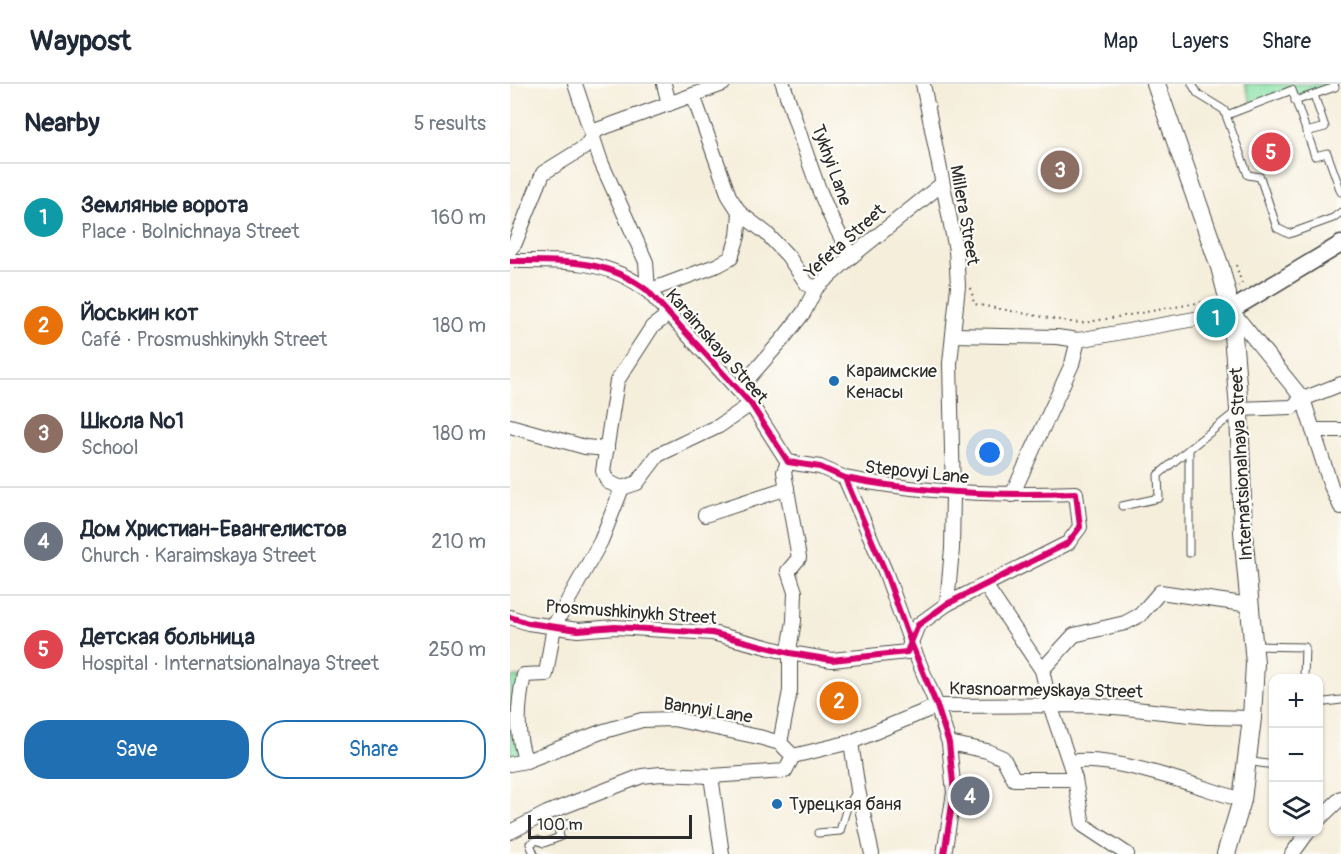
<!DOCTYPE html>
<html lang="en">
<head>
<meta charset="utf-8">
<style>
  body { margin:0; font-family:Pangolin,sans-serif; background:#f6f6f7; color:#1f2937 }
  .controls { position:absolute; right:18px; bottom:18px; display:grid; overflow:hidden; border-radius:12px; box-shadow:0 2px 4px #0004 }
  .controls button { width:54px; height:54px; display:grid; place-items:center; padding:0; border:0; border-bottom:2px solid #e0e1e3; background:#fff; color:#1f2937; font:30px sans-serif }
  .scale { position:absolute; left:18px; bottom:15px; width:164px; box-sizing:border-box; padding-left:6px; border:3px solid #2b2b2b; border-top:0; font-size:16px; line-height:21px; white-space:nowrap; color:#2b2b2b; -webkit-text-stroke:4px #fdfcf7; paint-order:stroke }
  .you { position:absolute; left:480px; top:369px; width:21px; height:21px; margin:-15px; border:4px solid #fff; border-radius:50%; background:#1a73e8; box-shadow:0 0 0 9px #1a73e833 }
  .badge { display:grid; place-items:center; width:39px; height:39px; border-radius:50%; background:#1f6fb2; color:#fff; font-size:20px; font-weight:700 }
  .pin { position:absolute; translate:-50% -50%; border:3px solid #fff; box-shadow:0 2px 6px #0006 }
  .list { margin:0; padding:0; list-style:none }
  h2 { display:flex; justify-content:space-between; align-items:center; height:78px; margin:0; padding:0 24px; font-size:26px }
  h2 small { font-size:20px; font-weight:400; color:#747a83 }
  .list li { display:grid; grid-template-columns:39px 1fr auto; gap:18px; align-items:center; box-sizing:border-box; height:108px; padding:0 24px; border-top:2px solid #e0e1e3 }
  .list b { display:block; font-size:22px; white-space:nowrap }
  .list p { margin:0; font-size:20px; white-space:nowrap; color:#747a83 }
  .list em { font-size:20px; font-style:normal; color:#747a83 }
  .actions { display:flex; gap:12px; padding:18px 24px }
  .actions a { flex:1; padding:14px 0; border:2px solid #1f6fb2; border-radius:24px; text-align:center; font-size:21px; color:#1f6fb2 }
  .actions .main { background:#1f6fb2; color:#fff }
  .icon { flex:none; width:33px; height:33px; fill:none; stroke:currentColor; stroke-width:2; stroke-linecap:round; stroke-linejoin:round }
  .map { position:relative; flex:none; width:831px; height:770px; overflow:hidden }
  header { display:flex; align-items:center; gap:36px; box-sizing:border-box; height:84px; padding:0 30px; background:#fff; border-bottom:2px solid #e0e1e3 }
  header strong { font-size:28px }
  nav { display:flex; gap:33px; margin-inline-start:auto; font-size:21px }
  main { display:flex }
  aside { flex:1; background:#fff }
  .map>svg:first-child { display:block }
  .green { fill:#87e1a6; stroke:#598668; stroke-width:1.5 }
  .lines { fill:none; stroke-linecap:round; stroke-linejoin:round }
  .service-casing { stroke:#494845; stroke-width:9 }
  .minor-casing { stroke:#494845; stroke-width:16 }
  .tertiary-casing { stroke:#494845; stroke-width:19 }
  .secondary-casing { stroke:#494845; stroke-width:20 }
  .path { stroke:#494845; stroke-width:2; stroke-dasharray:1.5 4.5; stroke-linecap:butt }
  .service { stroke:#fff; stroke-width:7 }
  .minor { stroke:#fff; stroke-width:14 }
  .tertiary { stroke:#fff; stroke-width:16 }
  .secondary { stroke:#fff; stroke-width:18 }
  .cycleway-casing { stroke:#fdfcf7; stroke-width:10 }
  .cycleway { stroke:#d6006c; stroke-width:6 }
  .poi-dot { fill:#1f6fb2; stroke:#fdfcf7; stroke-width:2 }
  .labels { text-anchor:middle; stroke-width:4.5; stroke-linejoin:round; paint-order:stroke }
  .street-label { font-size:18px; fill:#2b2b2b; stroke:#fdfcf7 }
  .poi-label { font-size:18px; fill:#2b2b2b; stroke:#fdfcf7; text-anchor:start }
</style>
</head>
<body>
<header>
<strong>Waypost</strong>
<nav><a>Map</a><a>Layers</a><a>Share</a></nav>
</header>
<main>
<aside>
<h2>Nearby<small>5 results</small></h2>
<ul class="list">
<li><span class="badge" style="background:#0f9aa8">1</span><div><b>Земляные ворота</b><p>Place · Bolnichnaya Street</p></div><em>160 m</em></li>
<li><span class="badge" style="background:#e8710a">2</span><div><b>Йоськин кот</b><p>Café · Prosmushkinykh Street</p></div><em>180 m</em></li>
<li><span class="badge" style="background:#8d6e63">3</span><div><b>Школа №1</b><p>School</p></div><em>180 m</em></li>
<li><span class="badge" style="background:#6b7280">4</span><div><b>Дом Христиан-Евангелистов</b><p>Church · Karaimskaya Street</p></div><em>210 m</em></li>
<li><span class="badge" style="background:#e0444e">5</span><div><b>Детская больница</b><p>Hospital · Internatsionalnaya Street</p></div><em>250 m</em></li>
</ul>
<div class="actions"><a class="main">Save</a><a>Share</a></div>
</aside>
<div class="map">
<svg width="831" height="770" viewBox="0 0 831 770">
  <rect width="100%" height="100%" fill="#fdfcf7"/>
  <filter id="ink" filterUnits="userSpaceOnUse"><feTurbulence type="fractalNoise" baseFrequency=".0167" numOctaves="2"/><feDisplacementMap in="SourceGraphic" scale="12" xChannelSelector="R" yChannelSelector="G"/><feConvolveMatrix kernelMatrix="1 2 1 2 8 2 1 2 1" color-interpolation-filters="sRGB"/></filter>
  <filter id="wash" filterUnits="userSpaceOnUse"><feTurbulence type="fractalNoise" baseFrequency=".008" numOctaves="4" result="noise"/><feDisplacementMap in="SourceGraphic" scale="24" xChannelSelector="R" yChannelSelector="G"/><feGaussianBlur stdDeviation="1.35" result="paint"/><feColorMatrix in="noise" values="0 0 0 0 0 0 0 0 0 0 0 0 0 0 0 0 0 1.4 0 .05"/><feComposite in="paint" operator="in"/></filter>
  <g filter="url(#wash)">
    <rect width="100%" height="100%" fill="#f5eedb"/>
    <g class="green">
      <path d="M735 0H817L819 5 785 17 782 6 742 21Z"/>
      <path d="M0 593H9L13 679 0 681Z"/>
    </g>
  </g>
  <g filter="url(#ink)">
    <g class="lines">
      <g class="service-casing">
        <g id="service">
          <path d="M682 0 688 10 714 26 738 91 750 93 767 144 779 150 823 134 831 128"/>
          <path d="M785 17 825 3 824 0"/>
          <path d="M717 31 782 6 805 72 817 69 831 108"/>
          <path d="M796 48 815 43 804 11"/>
          <path d="M612 422 649 414 648 391 679 365"/>
          <path d="M679 469V365L727 327"/>
          <path d="M746 562 795 563 794 594"/>
          <path d="M808 619 831 616"/>
          <path d="M736 677 764 681"/>
          <path d="M308 749 330 747 337 723 346 709"/>
          <path d="M24 770 20 760 27 756 34 759 50 753 48 744 58 739 60 742"/>
        </g>
      </g>
      <g class="minor-casing">
        <g id="minor">
          <path d="M65 0 91 78 136 178 138 207"/>
          <path d="M154 0 159 20"/>
          <path d="M273 0C293 57 309 121 342 172"/>
          <path d="M413 0 446 166 448 202 440 279 443 409 442 465 437 520"/>
          <path d="M183 11 219 112 230 129 256 149 278 172 297 200 306 204"/>
          <path d="M0 165 5 159 33 89 75 63 87 46 213 0"/>
          <path d="M0 177C51 177 96 174 138 207L241 320 278 378 310 383 335 394 375 487 401 559 427 622 439 659 444 709 434 770"/>
          <path d="M138 207 208 181 221 174 228 152 230 129"/>
          <path d="M443 251 547 253 568 256 707 231 721 226 793 315 821 402 831 423"/>
          <path d="M228 306 272 256 294 228 306 204 342 172 432 100"/>
          <path d="M729 325 782 323 793 315 831 300"/>
          <path d="M0 342 75 363 97 365"/>
          <path d="M803 346H831"/>
          <path d="M112 404 98 398 93 387 107 297 142 243 159 230"/>
          <path d="M112 404 127 399 148 371 209 342 241 320"/>
          <path d="M502 411 562 280 568 256"/>
          <path d="M195 431 277 404"/>
          <path d="M475 501 532 586 540 621 565 695 573 741 617 770"/>
          <path d="M0 533 18 539 68 546 105 543 202 549 280 569 322 576 397 568 408 541 437 520 558 459 570 443 566 409C488 412 412 409 335 394"/>
          <path d="M532 586 564 551 615 539 630 531 650 508 740 521"/>
          <path d="M341 658 348 706 362 770"/>
          <path d="M270 659 280 607V560L284 537 285 508 278 487 289 474 274 388 278 378"/>
          <path d="M439 659 477 667 493 674 504 695H565"/>
          <path d="M16 677C5 651 8 619 14 591L36 590 44 542 91 457 112 404"/>
          <path d="M560 678C603 670 688 703 732 716"/>
          <path d="M0 680 16 677 91 648 132 636 163 635 249 653 270 659 283 672"/>
          <path d="M201 692 212 770"/>
          <path d="M808 736 831 714"/>
          <path d="M0 748 37 729 132 692 151 690 201 692 275 687 283 672 341 658 427 622 578 621 616 624 698 633 742 634"/>
          <path d="M782 770 798 748"/>
        </g>
      </g>
      <g class="tertiary-casing">
        <path id="tertiary" d="M718 214 721 226 831 160"/>
      </g>
      <g class="secondary-casing">
        <g id="secondary">
          <path d="M646 0 710 183 717 210"/>
          <path d="M716 770 732 716 742 634 745 579 733 448 729 325 721 226"/>
        </g>
      </g>
      <g class="path">
        <path d="M726 181 732 200 728 202"/>
        <path d="M461 204 464 220 560 238 573 239 705 216"/>
      </g>
      <use href="#service" class="service"/>
      <use href="#minor" class="minor"/>
      <use href="#tertiary" class="tertiary"/>
      <use href="#secondary" class="secondary"/>
      <g class="cycleway-casing">
        <g id="cycleway">
          <path d="M0 177C51 177 96 174 138 207L241 320 278 378 310 383 335 394 375 487 401 559 427 622 439 659 444 709 434 770"/>
          <path d="M0 533 18 539 68 546 105 543 202 549 280 569 322 576 397 568 408 541 437 520 558 459 570 443 566 409C488 412 412 409 335 394"/>
        </g>
      </g>
      <use href="#cycleway" class="cycleway"/>
    </g>
  </g>
  <g class="poi-dot">
    <circle cx="324" cy="297" r="6"/>
    <circle cx="267" cy="720" r="6"/>
  </g>
  <g class="labels">
    <g class="street-label">
      <text transform="translate(322 81) rotate(70)" y="6">Tykhyi Lane</text>
      <text transform="translate(455 131) rotate(80)" y="6">Millera Street</text>
      <text transform="translate(335 157) rotate(-42)" y="6">Yefeta Street</text>
      <text transform="translate(207 262) rotate(49)" y="6">Karaimskaya Street</text>
      <text transform="translate(731 380) rotate(-93)" y="6">Internatsionalnaya Street</text>
      <text transform="translate(407 388) rotate(6)" y="6">Stepovyi Lane</text>
      <text transform="translate(121 528) rotate(4)" y="6">Prosmushkinykh Street</text>
      <text transform="translate(536 606) rotate(1)" y="6">Krasnoarmeyskaya Street</text>
      <text transform="translate(198 626) rotate(9)" y="6">Bannyi Lane</text>
    </g>
    <g class="poi-label">
      <text x="336" y="293">Караимские<tspan x="336" dy="21">Кенасы</tspan></text>
      <text x="279" y="726">Турецкая баня</text>
    </g>
  </g>
</svg>
<div class="controls">
<button>+</button>
<button>−</button>
<button><svg class="icon" aria-label="layers" viewBox="0 0 24 24"><path d="M12 4l9 5-9 5-9-5zM3 14l9 5 9-5"/></svg></button>
</div>
<div class="scale">100 m</div>
<div class="you"></div>
<div class="pin badge" style="left:706px;top:234px;background:#0f9aa8">1</div>
<div class="pin badge" style="left:329px;top:617px;background:#e8710a">2</div>
<div class="pin badge" style="left:550px;top:86px;background:#8d6e63">3</div>
<div class="pin badge" style="left:460px;top:712px;background:#6b7280">4</div>
<div class="pin badge" style="left:761px;top:68px;background:#e0444e">5</div>
</div>
</main>
</body>
</html>
